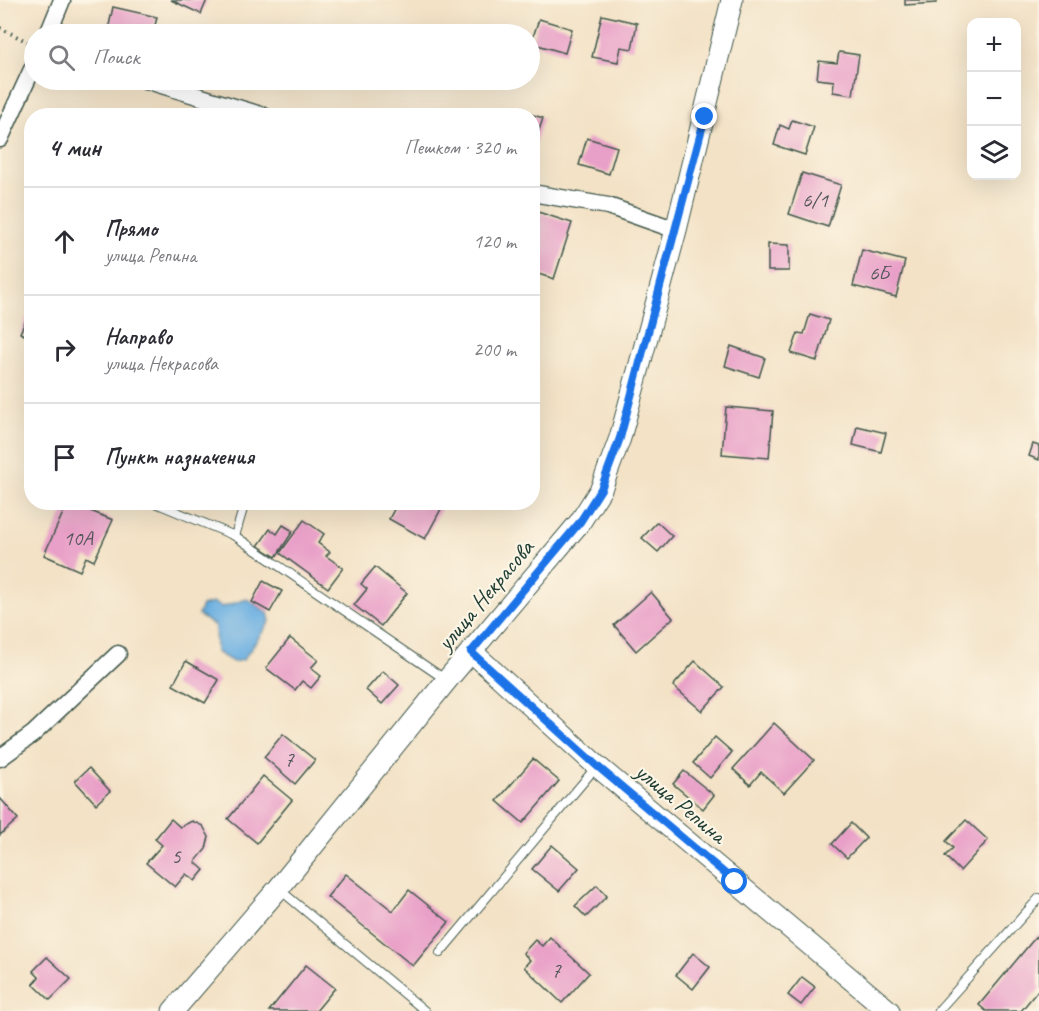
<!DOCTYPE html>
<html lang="ru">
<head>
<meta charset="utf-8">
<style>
  body { margin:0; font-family:Caveat,sans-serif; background:#f7f7f7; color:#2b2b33 }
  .controls { position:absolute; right:18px; top:18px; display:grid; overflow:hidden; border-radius:12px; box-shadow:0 6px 24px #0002 }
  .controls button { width:54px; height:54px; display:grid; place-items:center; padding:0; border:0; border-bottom:2px solid #e1e1e2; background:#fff; color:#2b2b33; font:30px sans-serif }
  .stop { position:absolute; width:18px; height:18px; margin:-14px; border:4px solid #1a73e8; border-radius:50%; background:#fff }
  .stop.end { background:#1a73e8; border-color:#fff; box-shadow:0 2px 6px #0008 }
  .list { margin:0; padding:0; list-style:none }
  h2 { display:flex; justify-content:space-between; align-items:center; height:78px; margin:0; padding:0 24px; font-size:26px }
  h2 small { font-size:20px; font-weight:400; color:#7c7c81 }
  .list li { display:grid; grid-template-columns:39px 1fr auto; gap:18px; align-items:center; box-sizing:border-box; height:108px; padding:0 24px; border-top:2px solid #e1e1e2 }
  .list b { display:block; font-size:22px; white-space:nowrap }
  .list p { margin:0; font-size:20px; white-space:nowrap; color:#7c7c81 }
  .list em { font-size:20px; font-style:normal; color:#7c7c81 }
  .icon { flex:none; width:33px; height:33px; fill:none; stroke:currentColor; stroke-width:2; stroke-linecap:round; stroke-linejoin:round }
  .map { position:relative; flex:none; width:1039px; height:1011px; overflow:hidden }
  .search { position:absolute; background:#fff; box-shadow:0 6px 24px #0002; left:24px; top:24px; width:516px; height:66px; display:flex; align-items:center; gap:15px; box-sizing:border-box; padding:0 21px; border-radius:33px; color:#7c7c81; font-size:22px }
  .panel { position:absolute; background:#fff; box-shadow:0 6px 24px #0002; left:24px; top:108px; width:516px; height:402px; border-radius:24px }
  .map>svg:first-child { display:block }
  .water { fill:#6bafe1; stroke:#45768a; stroke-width:1.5 }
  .building { fill:#e9a0c8 }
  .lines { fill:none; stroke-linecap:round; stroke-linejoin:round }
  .service-casing { stroke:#3f564a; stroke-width:10 }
  .minor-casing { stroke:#3f564a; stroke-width:19 }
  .tertiary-casing { stroke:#3f564a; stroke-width:23 }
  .path { stroke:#3f564a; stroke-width:4; stroke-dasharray:1.5 4.5; stroke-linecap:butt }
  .service { stroke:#fff; stroke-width:8 }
  .minor { stroke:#fff; stroke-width:16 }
  .tertiary { stroke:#fff; stroke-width:21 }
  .route { stroke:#1a73e8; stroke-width:8 }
  .labels { text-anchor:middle; stroke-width:4.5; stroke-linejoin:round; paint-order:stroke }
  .number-label { font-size:21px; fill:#525659 }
  .street-label { font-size:24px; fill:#1f3d34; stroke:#fcf5e5 }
</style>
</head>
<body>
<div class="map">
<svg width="1039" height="1011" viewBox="0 0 1039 1011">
  <rect width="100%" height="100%" fill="#fcf5e5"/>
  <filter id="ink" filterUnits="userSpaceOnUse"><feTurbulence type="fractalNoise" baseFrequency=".0167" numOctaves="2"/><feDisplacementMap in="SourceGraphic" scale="12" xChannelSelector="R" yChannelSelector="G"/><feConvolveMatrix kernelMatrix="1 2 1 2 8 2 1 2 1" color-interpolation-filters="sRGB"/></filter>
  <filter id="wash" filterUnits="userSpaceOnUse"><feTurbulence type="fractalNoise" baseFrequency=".008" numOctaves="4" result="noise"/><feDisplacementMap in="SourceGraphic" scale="24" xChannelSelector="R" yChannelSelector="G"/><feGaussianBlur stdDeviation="1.35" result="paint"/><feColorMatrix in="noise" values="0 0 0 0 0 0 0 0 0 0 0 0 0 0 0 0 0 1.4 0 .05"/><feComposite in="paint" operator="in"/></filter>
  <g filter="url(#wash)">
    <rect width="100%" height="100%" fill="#f3e2c6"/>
    <path class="water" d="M247 599 268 613 270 621 243 660 233 662 216 652 215 626 198 615 202 606 213 603 222 607Z"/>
    <g id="blocks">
      <g class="building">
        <path d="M171 0H207L201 14Z"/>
        <path d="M905 0H936V3L905 5Z"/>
        <path d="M113 7 157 17 153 34H129L108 30Z"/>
        <path d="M602 15 637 23 632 49 621 47 618 62 592 57Z"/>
        <path d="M539 19 572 29 565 53 531 43Z"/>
        <path d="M839 52 859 55 853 95 833 92 834 81 817 79 819 61 837 63Z"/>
        <path d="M511 108 543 118 533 149 532 116H509Z"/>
        <path d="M792 120 814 127 805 155 774 145 780 125 789 129Z"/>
        <path d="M587 138 617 147 609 174 579 165Z"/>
        <path d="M802 173 841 185 828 227 789 214Z"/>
        <path d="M535 211 572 223 554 279 532 272Z"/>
        <path d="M768 244 789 245V271H768Z"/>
        <path d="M862 250 905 261 896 297 853 286Z"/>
        <path d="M32 307V339L20 333Z"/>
        <path d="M810 314 829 320 817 361 791 353 798 333 804 334Z"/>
        <path d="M731 346 765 358 759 377 725 366Z"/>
        <path d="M726 407 773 411 769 458 722 454Z"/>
        <path d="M857 426 886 433 881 452 853 445Z"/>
        <path d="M1033 444 1039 446V460L1029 456Z"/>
        <path d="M68 502 113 520 94 561 86 557 80 571 44 555Z"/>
        <path d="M398 502H429L441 509 425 539 389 519Z"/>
        <path d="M304 520 324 534 318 543 330 552 326 556 343 568 328 588 280 553Z"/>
        <path d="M657 522 672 536 658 552 642 538Z"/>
        <path d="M283 525 293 531 276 557 258 546 270 529 277 534Z"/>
        <path d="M375 567 407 593 381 626 354 605 367 589 361 584Z"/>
        <path d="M263 581 282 591 270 612 252 602Z"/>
        <path d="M651 592 673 618 636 651 614 625Z"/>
        <path d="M290 638 318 660 311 668 321 676 311 688 302 681 295 690 266 668Z"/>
        <path d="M186 661 219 680 205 703 173 685Z"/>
        <path d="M695 661 724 687 702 711 673 686Z"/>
        <path d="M383 671 399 685 382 704 366 690Z"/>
        <path d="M774 723 814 760 784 793 761 772 750 785 733 769Z"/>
        <path d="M283 734 315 760 295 784 264 757Z"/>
        <path d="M715 737 732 752 710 778 693 763Z"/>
        <path d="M533 759 559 781 523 823 497 801Z"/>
        <path d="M89 768 110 791 96 804 75 781Z"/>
        <path d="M684 771 714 795 703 809 673 784Z"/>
        <path d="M263 776 292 800 257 843 228 819Z"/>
        <path d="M0 798 18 819 0 835Z"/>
        <path d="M171 819 180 827 192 821 203 826 209 837 206 849 195 862 204 870 195 881 186 874 175 887 146 863 162 845 155 839Z"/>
        <path d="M966 820 988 840 960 871 945 856 953 848 946 841Z"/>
        <path d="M851 823 866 838 847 858 832 844Z"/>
        <path d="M552 845 579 868 559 891 532 869Z"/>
        <path d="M346 874 393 911 409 890 449 922 413 966 327 897Z"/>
        <path d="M597 885 607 896 586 917 575 906Z"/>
        <path d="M1039 933V989L1021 1011H986L979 1005Z"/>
        <path d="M550 937 589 973 562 1003 524 967 530 960 523 953 535 940 542 946Z"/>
        <path d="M693 953 710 967 693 989 676 975Z"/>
        <path d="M47 957 71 979 50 1000 33 984 39 977 33 971Z"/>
        <path d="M306 965 335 988 316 1011H269Z"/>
        <path d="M802 977 815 987 801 1005 788 995Z"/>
      </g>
    </g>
  </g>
  <g filter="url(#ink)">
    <use href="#blocks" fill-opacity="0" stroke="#3f564a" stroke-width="1.5"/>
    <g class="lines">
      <g class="service-casing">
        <g id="service">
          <path d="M153 502 235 536"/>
          <path d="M245 502 235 536 446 680"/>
          <path d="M279 889 425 1011"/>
          <path d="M440 953 596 767"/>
          <path d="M938 1011 1039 898"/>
        </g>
      </g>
      <g class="minor-casing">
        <g id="minor">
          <path d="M48 34 62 0"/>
          <path d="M145 80 264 116"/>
          <path d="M0 139 34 65"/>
          <path d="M532 193 608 206 676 230"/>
          <path d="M0 758 33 734 118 654"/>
        </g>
      </g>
      <g class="tertiary-casing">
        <g id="tertiary">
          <path d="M472 652 597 766 889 1011"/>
          <path d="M173 1011 278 889 447 680 580 522 601 489 620 438 676 230 732 0"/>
        </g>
      </g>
      <path class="path" d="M0 28 34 45"/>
      <use href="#service" class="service"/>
      <use href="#minor" class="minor"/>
      <use href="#tertiary" class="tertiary"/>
    </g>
  </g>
  <g class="lines" filter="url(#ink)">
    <path class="route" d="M705 117 620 438 601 489 580 522 471 652 597 766 735 882"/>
  </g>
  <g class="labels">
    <g class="number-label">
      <text x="815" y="207">6/1</text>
      <text x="879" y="280">6Б</text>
      <text x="78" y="545">10А</text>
      <text x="289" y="766">7</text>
      <text x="176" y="863">5</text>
      <text x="556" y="977">7</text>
    </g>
    <g class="street-label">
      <text transform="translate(485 595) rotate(-50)" y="8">улица Некрасова</text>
      <text transform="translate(681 803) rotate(40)" y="8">улица Репина</text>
    </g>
  </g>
</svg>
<div class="controls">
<button>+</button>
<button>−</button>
<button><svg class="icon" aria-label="layers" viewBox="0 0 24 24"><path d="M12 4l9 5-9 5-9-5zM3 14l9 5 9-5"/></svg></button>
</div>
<div class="stop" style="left:735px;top:882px"></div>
<div class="stop end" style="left:705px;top:117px"></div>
<div class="search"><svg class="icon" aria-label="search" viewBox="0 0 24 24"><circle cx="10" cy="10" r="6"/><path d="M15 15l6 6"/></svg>Поиск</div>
<section class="panel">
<h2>4 мин<small>Пешком · 320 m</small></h2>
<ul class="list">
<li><svg class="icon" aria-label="ahead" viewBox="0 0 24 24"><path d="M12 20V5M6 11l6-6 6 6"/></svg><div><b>Прямо</b><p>улица Репина</p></div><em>120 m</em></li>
<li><svg class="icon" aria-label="right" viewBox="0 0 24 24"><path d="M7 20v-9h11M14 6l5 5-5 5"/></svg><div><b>Направо</b><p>улица Некрасова</p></div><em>200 m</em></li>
<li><svg class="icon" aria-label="arrive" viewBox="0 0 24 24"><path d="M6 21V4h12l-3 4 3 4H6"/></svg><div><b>Пункт назначения</b></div></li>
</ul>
</section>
</div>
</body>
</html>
